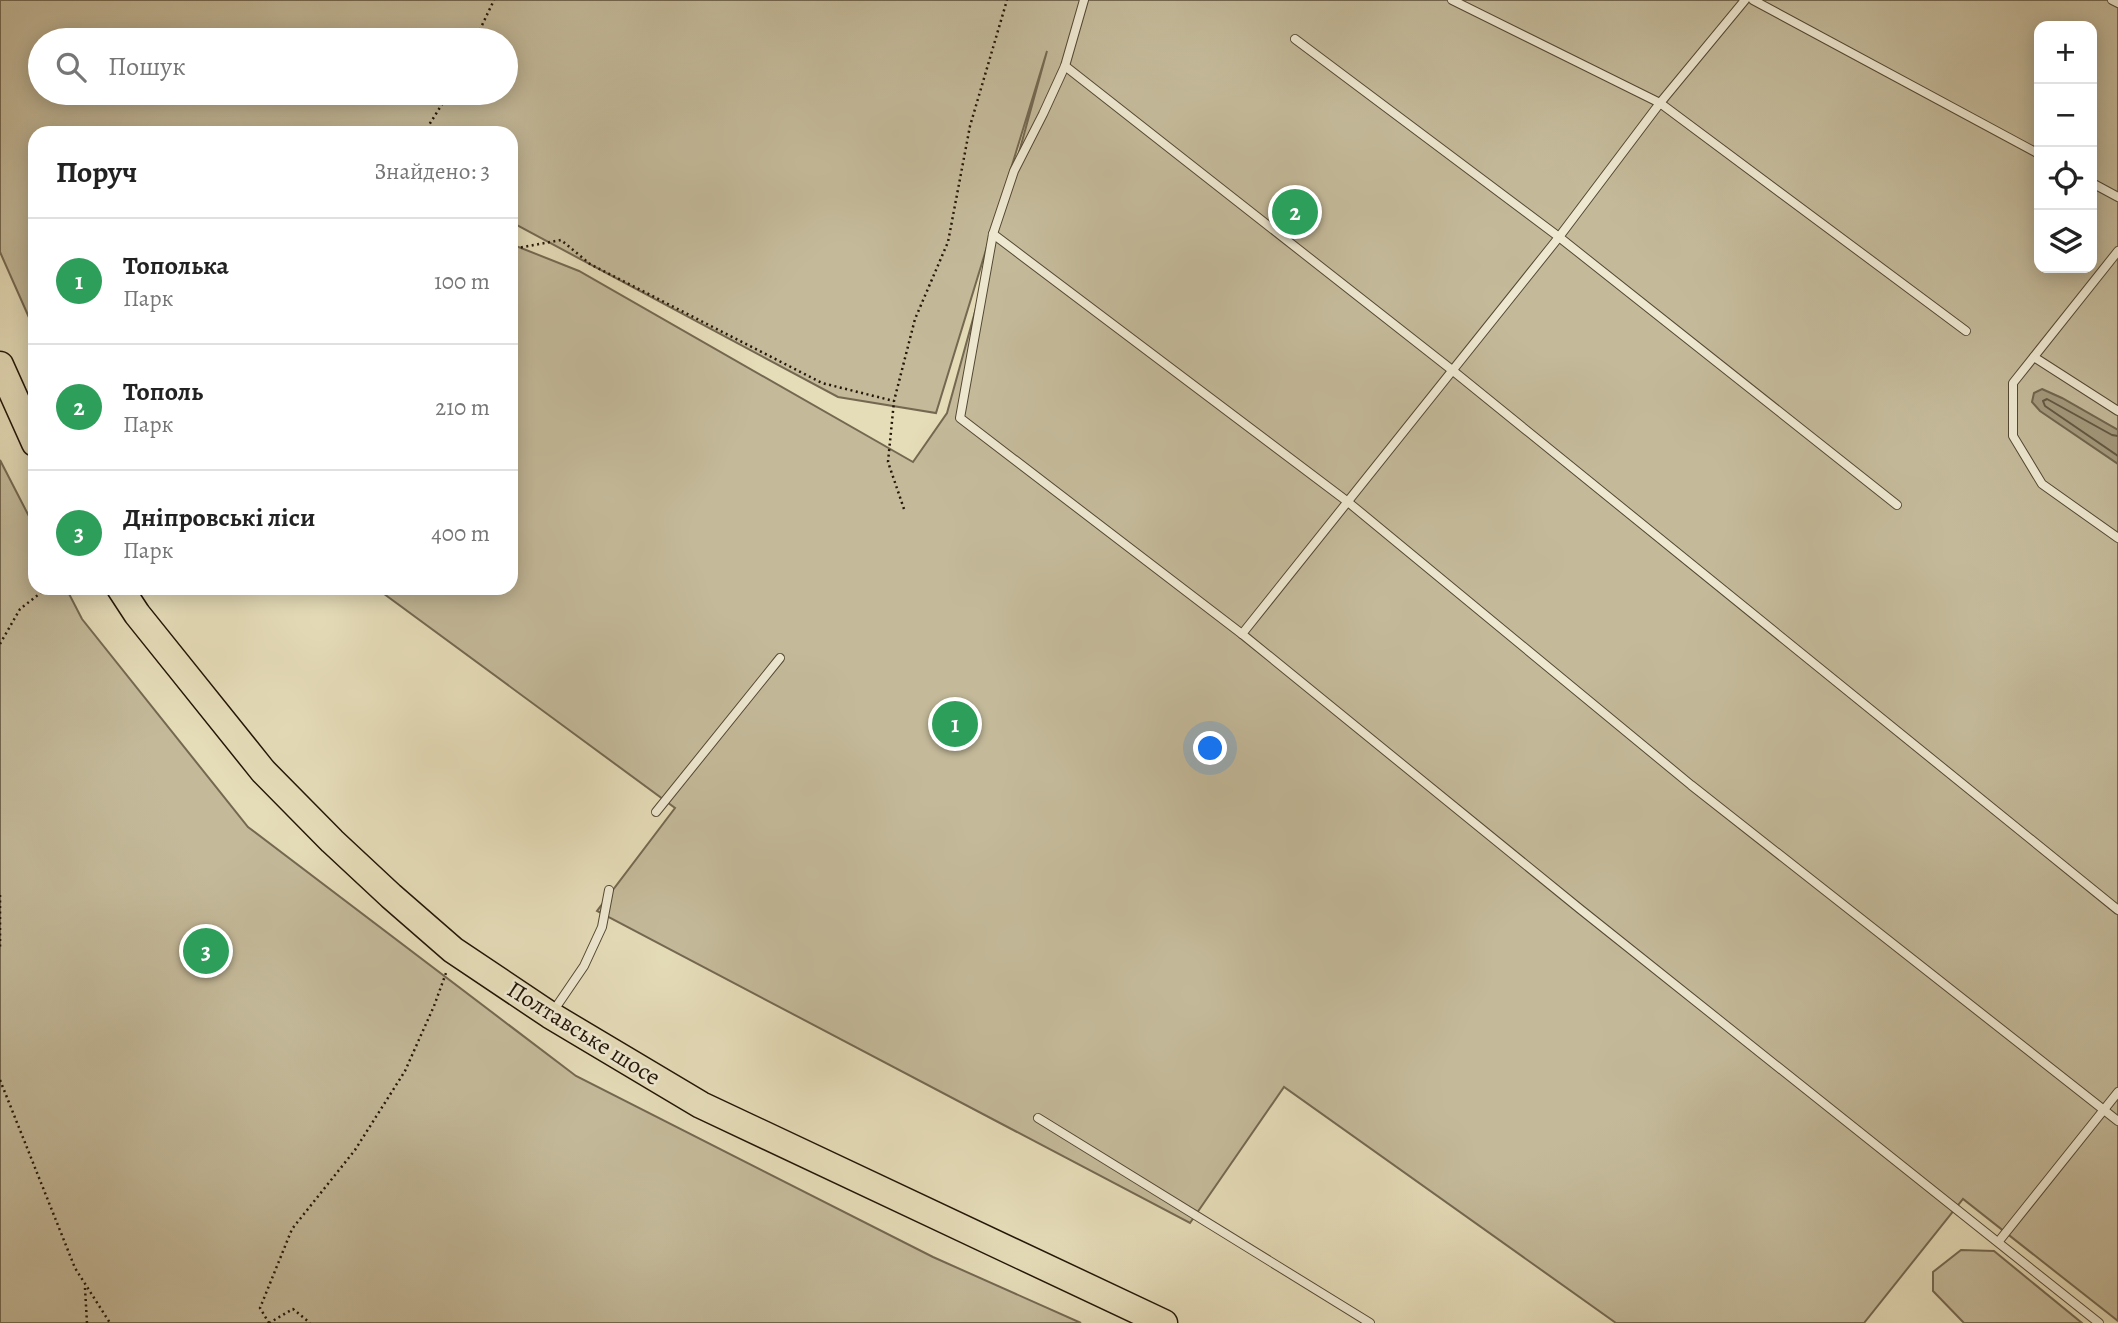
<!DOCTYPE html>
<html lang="uk">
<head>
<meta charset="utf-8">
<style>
  body { margin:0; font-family:Alegreya,serif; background:#f2f2f2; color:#222 }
  .controls { position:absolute; right:21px; top:21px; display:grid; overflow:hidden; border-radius:14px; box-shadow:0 4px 18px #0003 }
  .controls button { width:63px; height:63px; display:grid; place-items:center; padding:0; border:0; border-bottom:2px solid #e0e0e0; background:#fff; color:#222; font:35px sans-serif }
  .you { position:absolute; left:1211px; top:749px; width:24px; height:24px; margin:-18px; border:5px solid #fff; border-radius:50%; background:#1a73e8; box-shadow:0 0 0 10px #1a73e833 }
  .badge { display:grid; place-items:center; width:46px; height:46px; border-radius:50%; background:#8f2418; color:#fff; font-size:23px; font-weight:700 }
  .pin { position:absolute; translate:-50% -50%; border:4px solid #fff; box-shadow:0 2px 7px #0006 }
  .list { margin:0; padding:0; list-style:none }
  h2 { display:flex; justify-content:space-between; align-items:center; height:91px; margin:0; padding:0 28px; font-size:30px }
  h2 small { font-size:23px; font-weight:400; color:#767676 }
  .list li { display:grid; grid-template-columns:46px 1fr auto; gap:21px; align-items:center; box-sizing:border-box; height:126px; padding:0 28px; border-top:2px solid #e0e0e0 }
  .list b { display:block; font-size:26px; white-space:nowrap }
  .list p { margin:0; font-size:23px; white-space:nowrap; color:#767676 }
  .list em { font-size:23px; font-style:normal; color:#767676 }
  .icon { flex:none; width:38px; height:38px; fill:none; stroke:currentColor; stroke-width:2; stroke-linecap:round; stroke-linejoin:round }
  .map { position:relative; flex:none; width:2118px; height:1323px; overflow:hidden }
  .search { position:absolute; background:#fff; box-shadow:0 4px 18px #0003; left:28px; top:28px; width:490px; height:77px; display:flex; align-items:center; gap:18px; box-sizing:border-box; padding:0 24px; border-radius:38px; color:#767676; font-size:26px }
  .panel { position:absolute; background:#fff; box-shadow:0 4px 18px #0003; left:28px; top:126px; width:490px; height:469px; border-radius:21px }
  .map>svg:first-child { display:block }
  .green { fill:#c4ba9a; stroke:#746850; stroke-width:2; fill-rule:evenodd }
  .water { fill:#a3997c; stroke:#70654d; stroke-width:2 }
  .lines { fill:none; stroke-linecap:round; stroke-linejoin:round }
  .shore { stroke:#635842; stroke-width:2 }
  .service-casing { stroke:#544833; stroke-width:10 }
  .primary-casing { stroke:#231607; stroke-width:29 }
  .path { stroke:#231607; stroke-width:2.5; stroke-dasharray:2 3.5; stroke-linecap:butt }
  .service { stroke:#eee8d1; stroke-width:8 }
  .primary { stroke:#e5dcb8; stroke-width:26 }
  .labels { text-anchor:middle; stroke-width:5; stroke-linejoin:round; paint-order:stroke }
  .street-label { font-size:24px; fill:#231607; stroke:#eee8d1 }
</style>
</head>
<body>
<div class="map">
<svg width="2118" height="1323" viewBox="0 0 2118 1323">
  <rect width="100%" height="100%" fill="#e5dcb8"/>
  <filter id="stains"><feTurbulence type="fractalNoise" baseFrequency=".00286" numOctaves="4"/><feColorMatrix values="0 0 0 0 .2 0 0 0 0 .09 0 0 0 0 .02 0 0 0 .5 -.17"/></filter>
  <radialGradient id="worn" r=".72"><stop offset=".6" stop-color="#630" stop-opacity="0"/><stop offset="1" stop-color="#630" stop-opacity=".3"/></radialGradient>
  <g class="green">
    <path d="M0 0H2118V1321L1963 1199 1864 1323H1616L1284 1087 1190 1223 597 911 675 808 376 588H511V244L579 271 913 462 947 413 1047 51 936 413 838 397 511 222V133H35V331L0 252ZM2039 26H2092V268H2039ZM40 40H506V93H40Z"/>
    <path d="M0 460 35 528V588H66L82 619 248 827 576 1076 933 1257 1081 1323H0Z"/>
    <path d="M1961 1250 1994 1251 2082 1323H1964L1933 1291V1272Z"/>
  </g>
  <path class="water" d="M2042 389 2062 398 2118 430V464L2040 411 2032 402 2034 393Z"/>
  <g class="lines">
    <path class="shore" d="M2118 436 2112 435 2047 399 2043 401 2045 406 2118 456"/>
    <g class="service-casing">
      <g id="service">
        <path d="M1084 0 1065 66 1043 114 1014 171 993 234 960 418 1242 634 1580 909 2099 1323"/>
        <path d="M1452 0 1660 103 1966 331"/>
        <path d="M1753 0 2039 154"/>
        <path d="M2112 0 2118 3"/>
        <path d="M1295 39 1559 237 1897 505"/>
        <path d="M1065 66 1452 370 2118 910"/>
        <path d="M2092 183 2118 197"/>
        <path d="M993 234 1348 502 1691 785 2118 1121"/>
        <path d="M2118 251 2013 383V436L2042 484 2118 538"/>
        <path d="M2034 357 2118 411"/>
        <path d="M1242 634 1559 237 1660 103 1745 0"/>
        <path d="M656 812 780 658"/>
        <path d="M552 1013 584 966 602 927 609 890"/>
        <path d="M1038 1118 1370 1323"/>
        <path d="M1999 1241 2118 1092"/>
      </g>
    </g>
    <g class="primary-casing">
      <g id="primary">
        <path d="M0 365 35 443"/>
        <path d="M120 588 137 614 263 771 332 841 391 896 453 950 550 1015 701 1105 1164 1323"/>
      </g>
    </g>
    <g class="path">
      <path d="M475 40 494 0"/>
      <path d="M424 133 449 93"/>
      <path d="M511 244 518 248 561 240 590 264 822 383 894 401"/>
      <path d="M904 509 888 462 894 401 915 319 948 242 970 126 1007 0"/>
      <path d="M0 644 20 609 47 588"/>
      <path d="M0 895V948"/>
      <path d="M0 1080 75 1268 110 1323"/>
      <path d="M85 1288 87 1323"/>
      <path d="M269 1323 260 1308 292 1229 355 1150 405 1071 434 1006 446 973"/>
      <path d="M269 1323 293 1309 310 1323"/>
    </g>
    <use href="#service" class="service"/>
    <use href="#primary" class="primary"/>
  </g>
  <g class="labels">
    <g class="street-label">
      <text transform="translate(584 1033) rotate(32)" y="8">Полтавське шосе</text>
    </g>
  </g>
  <rect width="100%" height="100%" filter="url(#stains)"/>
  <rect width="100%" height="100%" fill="url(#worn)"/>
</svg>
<div class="controls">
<button>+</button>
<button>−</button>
<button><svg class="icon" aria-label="locate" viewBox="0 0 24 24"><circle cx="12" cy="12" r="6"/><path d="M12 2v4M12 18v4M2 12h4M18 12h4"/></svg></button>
<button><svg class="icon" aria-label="layers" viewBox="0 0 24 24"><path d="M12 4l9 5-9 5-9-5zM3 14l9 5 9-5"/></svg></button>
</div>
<div class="you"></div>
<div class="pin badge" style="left:955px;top:724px;background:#2e9e5b">1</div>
<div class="pin badge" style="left:1295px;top:212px;background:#2e9e5b">2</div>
<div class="pin badge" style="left:206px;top:951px;background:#2e9e5b">3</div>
<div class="search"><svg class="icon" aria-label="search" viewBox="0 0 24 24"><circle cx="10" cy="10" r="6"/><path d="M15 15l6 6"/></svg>Пошук</div>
<section class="panel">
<h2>Поруч<small>Знайдено: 3</small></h2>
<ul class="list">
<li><span class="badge" style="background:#2e9e5b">1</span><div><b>Тополька</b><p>Парк</p></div><em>100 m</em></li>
<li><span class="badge" style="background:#2e9e5b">2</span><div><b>Тополь</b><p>Парк</p></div><em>210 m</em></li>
<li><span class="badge" style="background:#2e9e5b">3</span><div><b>Дніпровські ліси</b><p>Парк</p></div><em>400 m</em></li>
</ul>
</section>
</div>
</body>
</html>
